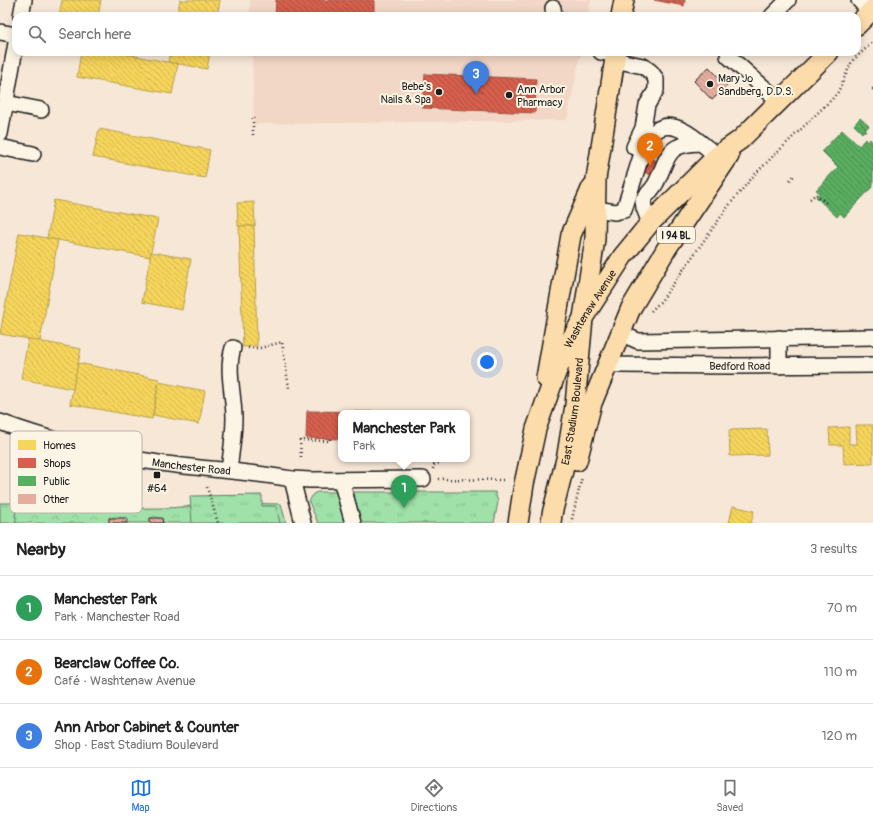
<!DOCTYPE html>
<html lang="en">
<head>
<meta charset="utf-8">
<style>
  body { margin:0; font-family:Pangolin,sans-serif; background:#f2f2f2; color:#222 }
  .you { position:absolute; left:487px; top:362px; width:14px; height:14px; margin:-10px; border:3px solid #fff; border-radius:50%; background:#1a73e8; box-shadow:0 0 0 6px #1a73e833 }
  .badge { display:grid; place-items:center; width:26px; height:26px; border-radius:50%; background:#1a73e8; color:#fff; font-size:13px; font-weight:700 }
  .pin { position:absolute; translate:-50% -33px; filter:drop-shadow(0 1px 2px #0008) }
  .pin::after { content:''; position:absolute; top:21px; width:14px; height:12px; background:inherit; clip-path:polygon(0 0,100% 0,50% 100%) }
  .popup { position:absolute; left:338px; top:410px; width:132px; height:52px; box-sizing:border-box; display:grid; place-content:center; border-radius:8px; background:#fff; filter:drop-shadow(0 1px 3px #0005); font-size:13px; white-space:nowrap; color:#767676 }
  .popup b { font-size:15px; color:#222 }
  .popup::after { content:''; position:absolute; left:50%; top:100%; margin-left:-8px; border:8px solid transparent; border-top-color:#fff }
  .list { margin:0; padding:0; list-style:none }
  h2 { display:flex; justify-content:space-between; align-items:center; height:52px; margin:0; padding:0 16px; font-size:17px }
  h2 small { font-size:13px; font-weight:400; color:#767676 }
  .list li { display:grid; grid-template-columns:26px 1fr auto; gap:12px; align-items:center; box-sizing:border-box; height:64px; padding:0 16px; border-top:1px solid #e0e0e0 }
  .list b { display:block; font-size:15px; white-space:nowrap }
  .list p { margin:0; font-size:13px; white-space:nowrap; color:#767676 }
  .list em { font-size:13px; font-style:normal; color:#767676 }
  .icon { flex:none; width:22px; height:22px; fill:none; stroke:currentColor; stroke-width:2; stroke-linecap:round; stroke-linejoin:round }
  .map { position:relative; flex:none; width:873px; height:523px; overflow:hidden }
  .search { position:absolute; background:#fff; box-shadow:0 2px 10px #0003; left:12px; right:12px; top:12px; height:44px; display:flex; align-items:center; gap:10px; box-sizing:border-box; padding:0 14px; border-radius:12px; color:#767676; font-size:15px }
  .sheet { height:244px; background:#fff }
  nav { display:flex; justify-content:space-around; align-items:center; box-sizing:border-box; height:56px; border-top:1px solid #e0e0e0; background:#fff; font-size:11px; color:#767676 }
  nav a { display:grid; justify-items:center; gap:2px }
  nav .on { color:#1a73e8 }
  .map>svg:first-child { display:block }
  .built { fill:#f2d6c6 }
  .forest { fill:url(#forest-crowns); stroke:#5e7e62 }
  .park { fill:url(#park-tufts); stroke:#5e7e62 }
  .homes { fill:url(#homes-back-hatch); stroke:#b59e49 }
  .shops { fill:url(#shops-back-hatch); stroke:#9e4c3e }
  .public { fill:url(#public-back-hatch); stroke:#47824c }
  .building { fill:url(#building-back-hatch); stroke:#1c1c1c }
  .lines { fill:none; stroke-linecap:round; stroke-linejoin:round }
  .minor-casing { stroke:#1c1c1c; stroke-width:18 }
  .major-casing { stroke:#1c1c1c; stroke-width:22 }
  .path { stroke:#1c1c1c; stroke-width:2.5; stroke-dasharray:1 3; stroke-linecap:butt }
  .minor { stroke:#fcf5e5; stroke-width:15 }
  .major { stroke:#fddcac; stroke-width:19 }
  .poi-dot { fill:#1c1c1c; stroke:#fcf5e5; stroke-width:1.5 }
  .labels { text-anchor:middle; stroke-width:4; stroke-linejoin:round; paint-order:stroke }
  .shield { fill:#fcf5e5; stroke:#5f5d58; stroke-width:1 }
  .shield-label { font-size:10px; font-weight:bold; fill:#1c1c1c }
  .poi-label { font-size:11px; fill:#1c1c1c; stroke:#fcf5e5; text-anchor:start }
  .street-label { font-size:11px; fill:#1c1c1c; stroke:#fcf5e5 }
  .key { fill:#fcf5e5; stroke:#b9b4a9; stroke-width:1 }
  .key-label { font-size:11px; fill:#1c1c1c }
</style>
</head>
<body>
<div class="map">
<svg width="873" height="523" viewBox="0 0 873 523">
  <defs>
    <pattern id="forest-crowns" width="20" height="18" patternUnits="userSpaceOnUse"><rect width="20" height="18" fill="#a0e0a9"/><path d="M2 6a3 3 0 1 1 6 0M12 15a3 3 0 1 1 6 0" fill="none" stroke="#89c091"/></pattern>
    <pattern id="park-tufts" width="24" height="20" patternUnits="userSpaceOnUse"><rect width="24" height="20" fill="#a0e0a9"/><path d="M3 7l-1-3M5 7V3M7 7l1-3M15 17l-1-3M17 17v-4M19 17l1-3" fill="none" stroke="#89c091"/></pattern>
    <pattern id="homes-back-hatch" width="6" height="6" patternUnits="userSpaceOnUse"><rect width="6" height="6" fill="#f6d55c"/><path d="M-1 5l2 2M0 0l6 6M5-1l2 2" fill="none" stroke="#d2b64f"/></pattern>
    <pattern id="shops-back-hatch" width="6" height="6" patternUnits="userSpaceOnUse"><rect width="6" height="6" fill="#d6604d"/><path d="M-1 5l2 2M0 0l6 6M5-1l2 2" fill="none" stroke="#ad4e3f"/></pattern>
    <pattern id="public-back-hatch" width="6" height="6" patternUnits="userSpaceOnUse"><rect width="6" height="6" fill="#5aae61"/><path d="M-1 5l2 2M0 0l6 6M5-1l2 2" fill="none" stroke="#4a8d4f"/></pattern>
    <pattern id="building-back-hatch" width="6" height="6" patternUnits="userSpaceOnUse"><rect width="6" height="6" fill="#e5ad9e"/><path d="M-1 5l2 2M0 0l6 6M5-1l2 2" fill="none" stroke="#c49488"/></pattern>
  </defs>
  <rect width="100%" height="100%" fill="#f7e7d7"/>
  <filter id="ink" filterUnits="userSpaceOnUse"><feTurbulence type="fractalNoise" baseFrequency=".025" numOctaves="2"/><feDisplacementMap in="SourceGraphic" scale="8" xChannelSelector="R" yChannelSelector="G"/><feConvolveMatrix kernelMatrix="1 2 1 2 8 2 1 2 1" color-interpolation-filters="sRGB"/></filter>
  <g filter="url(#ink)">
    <g class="built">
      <path d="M250 0H591L588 16H250Z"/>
      <path d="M252 52H581L567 120 254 124Z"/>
    </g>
    <path class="forest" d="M230 503 281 504 286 523H0V509L168 508Z"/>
    <g class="park">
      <path d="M318 492H495L498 502 494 523H318L309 502 313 494Z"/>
      <path d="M262 495V506H276L280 523H192L190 496Z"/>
      <path d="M0 503H15L16 523H0Z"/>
    </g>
    <g class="homes">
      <path d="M62 0H101L98 16H59Z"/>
      <path d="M180 0H220L217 16H177Z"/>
      <path d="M81 52H115L178 64 172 94 77 77Z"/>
      <path d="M170 52H210L207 69 168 62Z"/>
      <path d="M99 129 210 150 205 178 93 157Z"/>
      <path d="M54 200 158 219 150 257 47 238Z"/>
      <path d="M254 202 255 226H238L237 203Z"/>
      <path d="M239 226H254L257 346 243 347Z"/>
      <path d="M19 233 58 240 40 341 0 334Z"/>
      <path d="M151 252 191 259 182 310 142 302Z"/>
      <path d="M28 339 81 349 73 389 21 379Z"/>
      <path d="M78 363 159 379 152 419 70 404Z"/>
      <path d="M159 382 205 391 199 424 153 415Z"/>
      <path d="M856 425H873V463L844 464 843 445H830L829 428 849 427V444H857Z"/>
      <path d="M767 429 768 455 730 456 729 430Z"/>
      <path d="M733 506 754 511 751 523H729Z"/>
    </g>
    <g class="shops">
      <path d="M276 0H374V16H275Z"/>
      <path d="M654 0H685L684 6Z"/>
      <path d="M425 74 536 79 535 113 423 108Z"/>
      <path d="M647 157 660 162 654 176 641 171Z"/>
      <path d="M307 411 382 412V413H341V439L306 438Z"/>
    </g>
    <g class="public">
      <path d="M860 118 869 126 862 133 854 125Z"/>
      <path d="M842 130 859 146 865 139 867 142 870 139 873 143V186L844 217 840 213 837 217 816 197 820 193 816 190 838 167 822 151Z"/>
    </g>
    <g class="building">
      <path d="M709 67 727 86 712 100 694 81Z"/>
      <rect x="109" y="518" width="18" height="5"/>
      <path d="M150 518H162L163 523H150Z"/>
    </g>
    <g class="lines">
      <g class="minor-casing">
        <g id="minor">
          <path d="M859 0 870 12"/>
          <path d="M553 8 554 16"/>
          <path d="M21 16 24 0"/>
          <path d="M772 16 788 0"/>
          <path d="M0 32 16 35"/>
          <path d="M601 52 615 54"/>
          <path d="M728 56 779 101"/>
          <path d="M614 60 643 66 651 72 656 79V90L647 105 643 128 634 147"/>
          <path d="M6 103 41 110"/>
          <path d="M0 134 16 43"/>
          <path d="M0 147 33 154"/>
          <path d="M596 209 615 212 624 210 645 144C666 106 695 139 717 156"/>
          <path d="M650 223 644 208 643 200C647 194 653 189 656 183 669 157 665 144 700 143"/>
          <path d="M620 333 638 341 873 337"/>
          <path d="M779 338V366"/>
          <path id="s1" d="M608 363 619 365 731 366 873 365"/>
          <path id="s2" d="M0 422C46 439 93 451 141 460 191 469 242 470 292 479L303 523"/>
          <path d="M229 470C231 453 234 436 234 418 234 395 226 370 233 348"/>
          <path d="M292 479 310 480 423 479"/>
          <path d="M341 480 353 523"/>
        </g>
      </g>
      <g class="major-casing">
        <g id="major">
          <path d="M621 16 624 0"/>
          <path d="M857 25 873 9"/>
          <path d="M546 378 571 235 592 187"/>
          <path d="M577 461 592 403 631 308 667 248 729 156"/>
          <path id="s3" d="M518 523 524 484 536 429 556 373 568 345 583 318 623 256 650 223 717 156 740 140 829 52"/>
          <path id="s4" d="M551 523 552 514 567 455 575 405 583 318 595 239 596 179 616 52"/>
        </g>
      </g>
      <g class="path">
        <path d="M872 89H873"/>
        <path d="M253 118V135"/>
        <path d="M865 130 868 132"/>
        <path d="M790 180 794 176"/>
        <path d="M810 199 816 194 828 205"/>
        <path d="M651 311 661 301 730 204 756 173 833 98 838 92 852 61 873 42"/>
        <path d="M248 348H260L282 342 289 388"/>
        <path d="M301 457 300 440 330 441V438"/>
        <path d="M433 469 434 465 439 463 441 459"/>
        <path d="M438 479 505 480"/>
        <path d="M207 487 218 523"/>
        <path d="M571 523 582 477"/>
      </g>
      <use href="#minor" class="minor"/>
      <use href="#major" class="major"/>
    </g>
  </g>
  <g class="poi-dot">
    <circle cx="710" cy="84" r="4"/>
    <circle cx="439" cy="92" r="4"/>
    <circle cx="509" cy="95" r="4"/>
    <rect x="153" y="471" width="8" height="8" rx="2"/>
  </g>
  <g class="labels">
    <rect class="shield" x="657" y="227" width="38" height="16" rx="3"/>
    <g class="shield-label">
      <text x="676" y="239">I 94 BL</text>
    </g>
    <g class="poi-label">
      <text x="718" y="82">Mary Jo<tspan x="718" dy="13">Sandberg, D.D.S.</tspan></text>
      <text x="431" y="90" text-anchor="end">Bebe's<tspan x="431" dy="13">Nails &amp; Spa</tspan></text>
      <text x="517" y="93">Ann Arbor<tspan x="517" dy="13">Pharmacy</tspan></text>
      <text x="157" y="492" text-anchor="middle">#64</text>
    </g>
    <g class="street-label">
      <text dy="4" stroke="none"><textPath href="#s3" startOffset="228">Washtenaw Avenue</textPath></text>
      <text dy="4" stroke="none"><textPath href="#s1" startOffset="132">Bedford Road</textPath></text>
      <text dy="4" stroke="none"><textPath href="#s4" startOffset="114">East Stadium Boulevard</textPath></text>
      <text dy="4" stroke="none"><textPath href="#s2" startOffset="197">Manchester Road</textPath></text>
    </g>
  </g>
  <rect x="10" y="431" width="132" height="82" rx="6" class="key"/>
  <rect x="18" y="440" width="18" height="10" fill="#f6d55c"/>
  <rect x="18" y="458" width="18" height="10" fill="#d6604d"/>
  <rect x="18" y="476" width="18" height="10" fill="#5aae61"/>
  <rect x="18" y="494" width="18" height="10" fill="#e5ad9e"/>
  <g class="key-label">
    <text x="43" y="449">Homes</text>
    <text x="43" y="467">Shops</text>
    <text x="43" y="485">Public</text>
    <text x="43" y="503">Other</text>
  </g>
</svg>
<div class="you"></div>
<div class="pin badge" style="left:404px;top:508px;background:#2e9e5b">1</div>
<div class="popup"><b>Manchester Park</b>Park</div>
<div class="pin badge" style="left:650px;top:166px;background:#e8710a">2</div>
<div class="pin badge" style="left:476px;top:94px;background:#3f7fe0">3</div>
<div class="search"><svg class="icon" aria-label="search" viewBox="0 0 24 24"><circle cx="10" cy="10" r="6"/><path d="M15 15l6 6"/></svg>Search here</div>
</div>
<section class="sheet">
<h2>Nearby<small>3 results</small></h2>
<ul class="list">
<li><span class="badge" style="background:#2e9e5b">1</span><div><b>Manchester Park</b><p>Park · Manchester Road</p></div><em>70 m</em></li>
<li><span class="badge" style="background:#e8710a">2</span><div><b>Bearclaw Coffee Co.</b><p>Café · Washtenaw Avenue</p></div><em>110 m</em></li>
<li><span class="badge" style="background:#3f7fe0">3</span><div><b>Ann Arbor Cabinet &amp; Counter</b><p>Shop · East Stadium Boulevard</p></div><em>120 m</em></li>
</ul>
</section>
<nav>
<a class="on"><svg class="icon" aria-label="map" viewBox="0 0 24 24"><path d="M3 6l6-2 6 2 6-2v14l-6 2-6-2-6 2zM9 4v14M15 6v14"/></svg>Map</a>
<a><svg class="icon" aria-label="directions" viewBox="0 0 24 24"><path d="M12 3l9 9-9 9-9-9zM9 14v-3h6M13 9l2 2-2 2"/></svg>Directions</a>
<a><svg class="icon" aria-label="saved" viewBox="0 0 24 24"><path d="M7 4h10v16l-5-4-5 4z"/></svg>Saved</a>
</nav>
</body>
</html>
